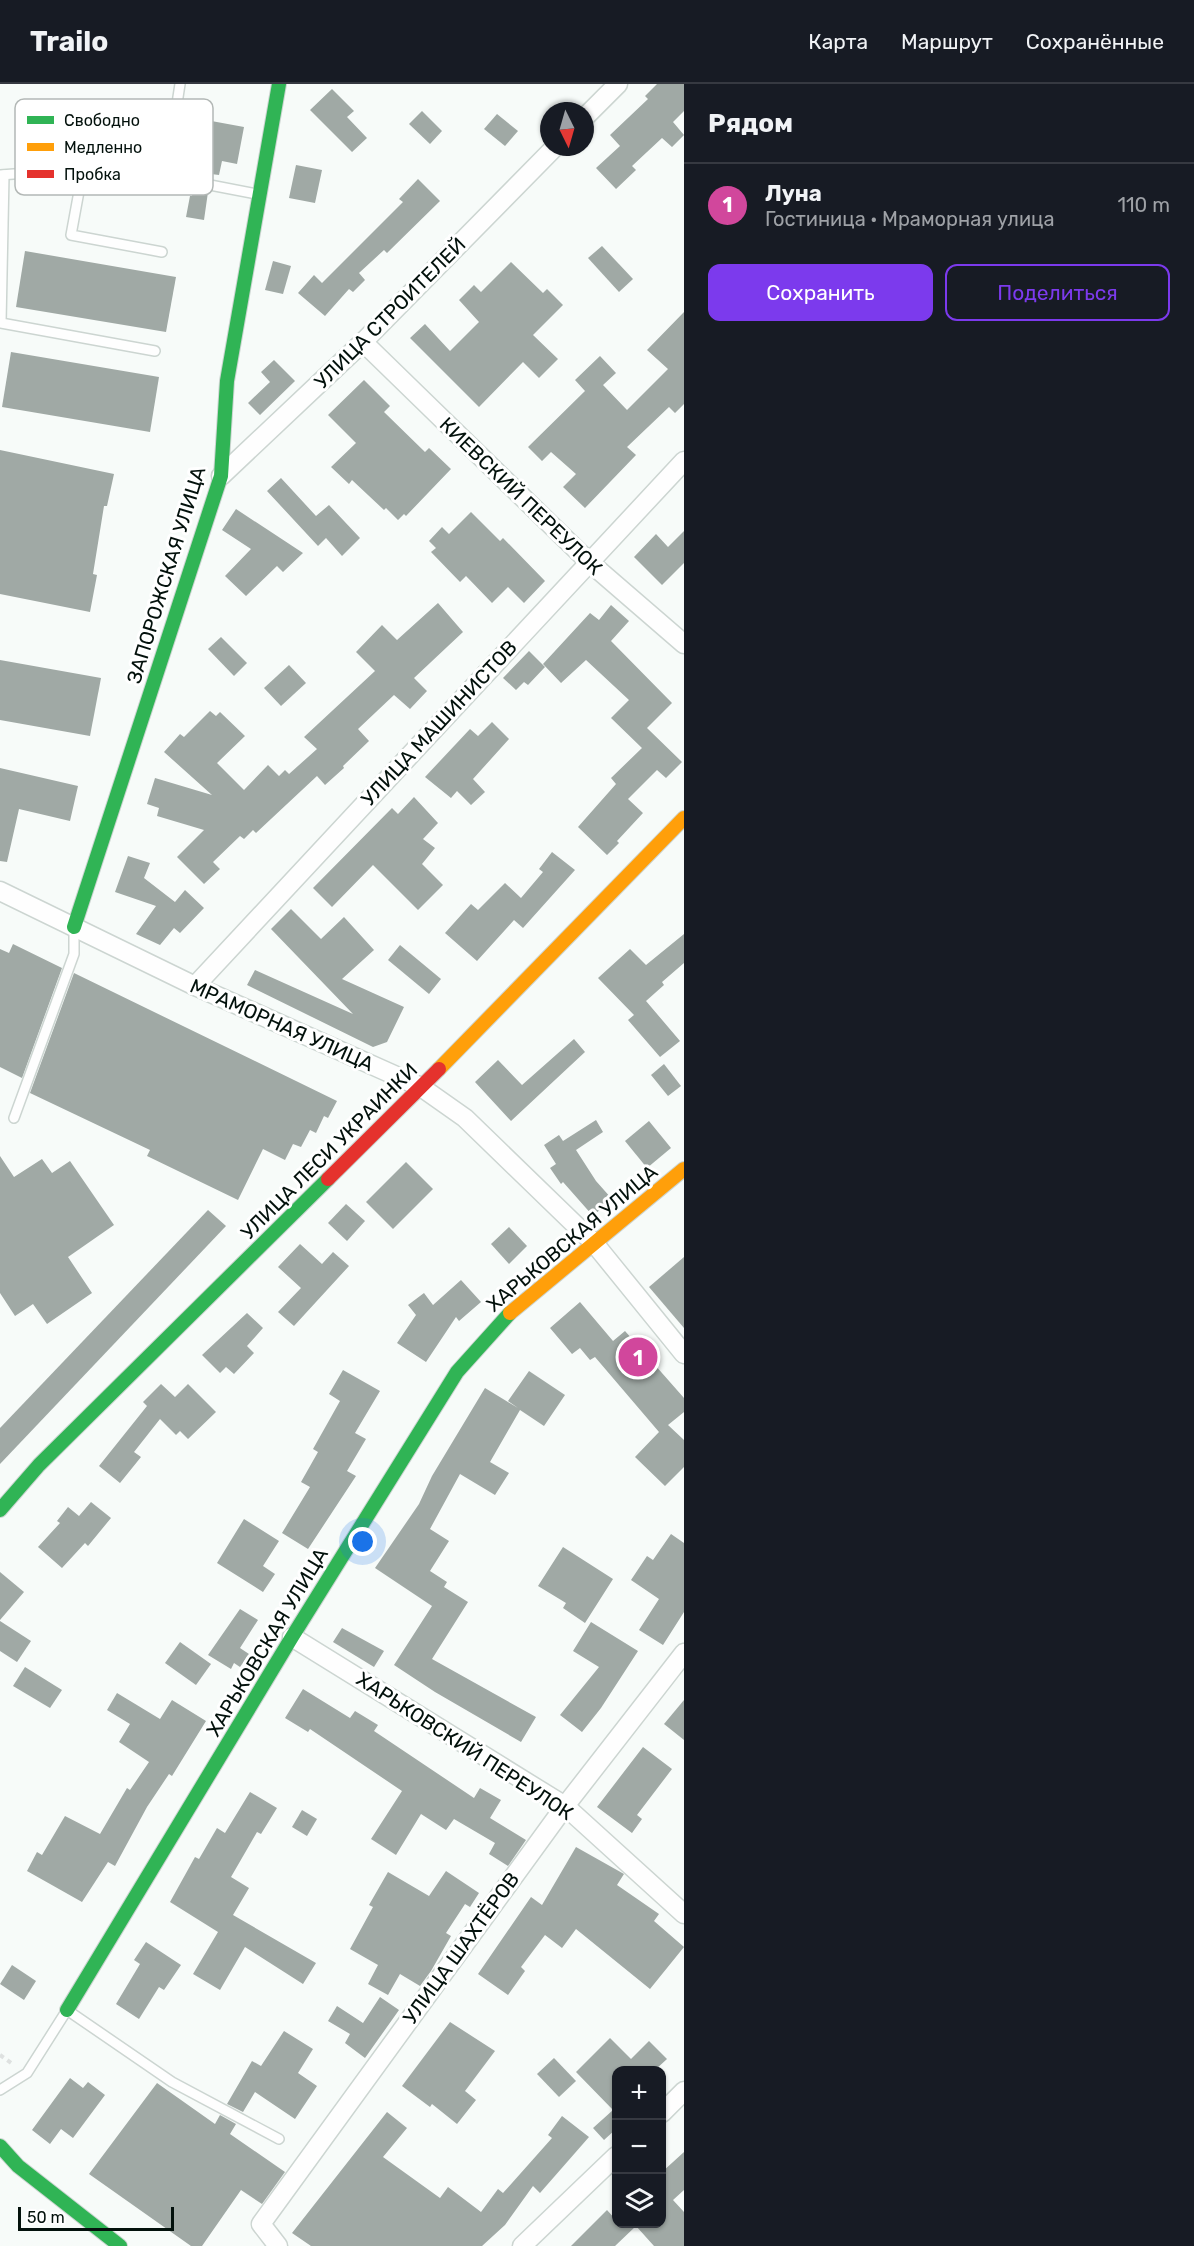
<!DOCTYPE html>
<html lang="ru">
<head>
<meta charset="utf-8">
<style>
  body { margin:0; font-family:Rubik,sans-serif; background:#20242c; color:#f1f3f6 }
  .controls { position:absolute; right:18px; bottom:18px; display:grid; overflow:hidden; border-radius:12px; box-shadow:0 2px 4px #0004 }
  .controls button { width:54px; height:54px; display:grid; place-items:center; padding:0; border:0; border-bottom:2px solid #363941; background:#171b24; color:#f1f3f6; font:30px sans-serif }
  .compass { position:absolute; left:540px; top:18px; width:54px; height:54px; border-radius:50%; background:#171b24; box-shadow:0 2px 4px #0004; rotate:175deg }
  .scale { position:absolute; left:18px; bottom:15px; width:156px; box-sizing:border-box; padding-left:6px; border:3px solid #03110c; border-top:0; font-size:16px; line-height:21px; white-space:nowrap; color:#03110c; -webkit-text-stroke:4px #fff; paint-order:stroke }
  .you { position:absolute; left:363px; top:1458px; width:21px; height:21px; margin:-15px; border:4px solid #fff; border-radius:50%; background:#1a73e8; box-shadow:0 0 0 9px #1a73e833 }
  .badge { display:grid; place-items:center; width:39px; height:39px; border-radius:50%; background:#7c3aed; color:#fff; font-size:20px; font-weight:700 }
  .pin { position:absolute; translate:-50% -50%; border:3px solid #fff; box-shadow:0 2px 6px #0006 }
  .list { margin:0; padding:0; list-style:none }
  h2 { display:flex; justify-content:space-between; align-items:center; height:78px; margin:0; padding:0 24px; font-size:26px }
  h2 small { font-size:20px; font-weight:400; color:#9ea1a6 }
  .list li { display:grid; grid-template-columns:39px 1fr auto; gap:18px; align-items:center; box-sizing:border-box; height:84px; padding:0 24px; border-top:2px solid #363941 }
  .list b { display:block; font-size:22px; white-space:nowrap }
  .list p { margin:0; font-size:20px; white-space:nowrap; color:#9ea1a6 }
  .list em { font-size:20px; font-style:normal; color:#9ea1a6 }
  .actions { display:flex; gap:12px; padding:18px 24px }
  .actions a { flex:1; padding:14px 0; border:2px solid #7c3aed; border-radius:12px; text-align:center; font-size:21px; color:#7c3aed }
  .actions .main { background:#7c3aed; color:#fff }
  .icon { flex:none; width:33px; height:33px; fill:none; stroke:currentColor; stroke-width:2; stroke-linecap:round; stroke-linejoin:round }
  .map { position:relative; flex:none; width:684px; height:2162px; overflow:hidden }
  header { display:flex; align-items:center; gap:36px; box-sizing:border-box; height:84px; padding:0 30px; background:#171b24; border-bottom:2px solid #363941 }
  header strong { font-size:28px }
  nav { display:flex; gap:33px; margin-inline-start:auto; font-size:21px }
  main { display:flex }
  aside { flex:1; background:#171b24 }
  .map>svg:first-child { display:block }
  .building { fill:#a0a9a5 }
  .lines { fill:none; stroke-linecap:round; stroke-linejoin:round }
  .lane-casing { stroke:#ccd5d1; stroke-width:12 }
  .street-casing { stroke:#ccd5d1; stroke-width:21 }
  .fast-casing { stroke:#ccd5d1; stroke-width:16 }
  .slow-casing { stroke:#ccd5d1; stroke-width:16 }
  .jam-casing { stroke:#ccd5d1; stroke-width:16 }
  .path { stroke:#dee1e0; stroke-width:4; stroke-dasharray:4.5 4.5; stroke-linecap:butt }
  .lane { stroke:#fefefe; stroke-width:9 }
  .street { stroke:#fefefe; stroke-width:18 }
  .fast { stroke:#30b455; stroke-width:14 }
  .slow { stroke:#ff9f0a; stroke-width:14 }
  .jam { stroke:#e5322d; stroke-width:14 }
  .labels { text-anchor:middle; stroke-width:6; stroke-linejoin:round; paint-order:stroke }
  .street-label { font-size:20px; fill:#03110c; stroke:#fff }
  .key { fill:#fff; stroke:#b3b8b6; stroke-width:1.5 }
  .key-label { font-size:16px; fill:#03110c }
</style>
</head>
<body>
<header>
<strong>Trailo</strong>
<nav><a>Карта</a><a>Маршрут</a><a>Сохранённые</a></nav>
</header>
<main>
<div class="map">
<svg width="684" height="2162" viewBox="0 0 684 2162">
  <rect width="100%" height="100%" fill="#f7fbf9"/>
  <g class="building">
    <path d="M657 0H684V27L673 38 684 51 672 63 662 54 632 82 636 86 616 105 596 84 620 62 610 51 648 15 645 12Z"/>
    <path d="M332 5 354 27 347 33 367 54 352 68 310 26Z"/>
    <path d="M422 27 442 47 430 60 409 40Z"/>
    <path d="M497 30 518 47 505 62 484 45Z"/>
    <path d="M206 36 244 43 237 80 222 77 219 91 211 90 210 94 196 93Z"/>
    <path d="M296 81 322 86 315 119 289 114Z"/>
    <path d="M418 95 440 117 387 169 384 166 359 189 365 196 353 208 349 205 325 232 298 209 314 191 322 199 403 118 399 115Z"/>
    <path d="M193 106 208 108 204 136 186 133 190 112H192Z"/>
    <path d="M602 162 633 195 619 208 588 174Z"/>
    <path d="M25 167 176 193 166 248 16 223Z"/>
    <path d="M273 177 291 182 283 210 265 206Z"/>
    <path d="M511 178 543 209 547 205 563 221 533 251 558 275 539 294 523 278 479 323 410 254 425 240 450 267 479 238 459 216 474 201 481 208Z"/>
    <path d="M684 228V320L675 329 669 323 627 363 636 371 585 424 563 403 576 390 551 368 542 377 528 363 585 307 575 296 600 272 616 289 603 301 627 326 668 285 647 266Z"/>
    <path d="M11 268 159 293 150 348 2 323Z"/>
    <path d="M274 276 295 297 260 331 248 319 270 298 261 288Z"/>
    <path d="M364 296 390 322 384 328 425 368 429 364 451 385 406 432 404 430 398 436 386 424 384 426 352 396 349 400 331 383 356 359 328 331Z"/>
    <path d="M0 366 114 390 107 422H104L93 490 97 491 90 528 0 510Z"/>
    <path d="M281 394 316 432 329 421 360 454 342 472 326 454 318 462 267 407Z"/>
    <path d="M236 425 303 469 283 488 277 482 246 512 225 492 251 465 222 446Z"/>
    <path d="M471 428 500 457 503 454 545 497 524 519 508 503 492 519 466 492 460 498 431 468 436 464 429 457 442 443 449 450Z"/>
    <path d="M684 447V479L662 501 634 473 656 450 668 463Z"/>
    <path d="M438 519 463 548 414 594 427 607 410 625 394 611 358 645 369 657 343 682 344 684 325 701 317 692 256 749 253 746 244 755 240 752 213 778 220 785 204 800 177 773 204 746 157 732 159 724 147 720 155 694 212 711 164 668 180 650 184 653 210 627 216 632 220 628 245 652 217 679 244 706 268 681 279 692 285 686 289 690 317 665 304 653 375 587 356 568 382 541 397 556Z"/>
    <path d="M611 521 629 537 611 557 672 619 647 644 682 678 666 694 657 686 628 715 643 729 617 757 619 759 607 771 578 743 616 700 611 694 642 664 611 634 629 616 586 576 561 599 543 580 590 529 599 536Z"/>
    <path d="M221 553 247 579 234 592 208 565Z"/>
    <path d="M529 567 545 583 528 601 524 598 516 606 503 594Z"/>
    <path d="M0 576 101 594 90 652 0 636Z"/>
    <path d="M289 581 306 599 281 622 264 604Z"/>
    <path d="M492 638 509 655 473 695 485 708 471 721 457 707 451 714 425 693 470 645 478 652Z"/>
    <path d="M0 684 78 702 70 737 19 725 7 778 0 777Z"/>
    <path d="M414 713 438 739 423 755 435 764 422 780 443 801 418 826 373 781 332 823 313 804 392 724 398 730Z"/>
    <path d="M552 768 575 786 523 844 514 836 477 877 445 849 471 820 478 826 505 799 521 814 543 788 539 785Z"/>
    <path d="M128 772 150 779 144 794 175 818 185 806 204 824 180 849 174 844 160 861 136 850 156 822 115 808Z"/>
    <path d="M291 825 321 855 344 833 374 866 342 895 404 923 387 958 373 963 247 901 255 886 353 930 271 845Z"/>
    <path d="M684 850V879L662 898 664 901 646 917 680 957 660 973 628 936 634 931 598 894 630 865 646 881Z"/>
    <path d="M13 860 62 884 22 994 0 983V865L9 869Z"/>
    <path d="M400 861 441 895 429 910 388 876Z"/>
    <path d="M74 889 337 1017 328 1034 324 1032 316 1049 310 1046 301 1063 293 1060 285 1076 263 1065 238 1116 147 1072 150 1066 30 1009Z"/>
    <path d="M574 955 585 968 511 1037 475 998 498 976 522 1001Z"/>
    <path d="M664 980 681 1002 668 1012 651 991Z"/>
    <path d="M596 1036 603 1048 576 1066 596 1097 612 1115 593 1132 563 1098 561 1100 550 1084 556 1080 544 1061 559 1051 563 1057Z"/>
    <path d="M649 1037 671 1064 647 1084 625 1057Z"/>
    <path d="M0 1072 14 1093 42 1075 52 1089 70 1077 114 1141 68 1173 92 1209 47 1240 33 1220 15 1232 0 1209Z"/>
    <path d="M406 1078 433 1105 393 1145 366 1118Z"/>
    <path d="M346 1120 365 1137 347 1157 328 1139Z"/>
    <path d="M208 1126 226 1142 0 1380V1344Z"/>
    <path d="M509 1143 527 1162 509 1180 491 1160Z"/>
    <path d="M300 1160 322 1180 333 1168 349 1182 294 1242 278 1228 301 1204 278 1183Z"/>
    <path d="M684 1173V1244L649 1203Z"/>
    <path d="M461 1196 481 1218 459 1237 456 1233 426 1278 397 1259 416 1231 408 1221 424 1209 433 1221Z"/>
    <path d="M580 1218 613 1257 625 1247 684 1314V1328L668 1341 684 1356V1383L665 1402 635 1373 659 1348 595 1273 590 1276 580 1264 572 1270 550 1244Z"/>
    <path d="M247 1229 263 1244 247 1262 254 1269 234 1290 226 1283 220 1289 202 1271Z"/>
    <path d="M343 1286 380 1307 355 1349 366 1355 347 1387 356 1392 308 1465 282 1449 310 1403 301 1398 318 1368 313 1365 340 1317 329 1310Z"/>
    <path d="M529 1287 565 1311 544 1342 520 1326 490 1378 509 1389 495 1411 460 1390 430 1445 449 1457 430 1487 447 1498 444 1503 468 1518 432 1575 536 1633 521 1658 435 1608 394 1581 432 1522 375 1484 419 1420 432 1392 485 1304 518 1324 508 1317Z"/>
    <path d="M161 1300 175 1313 188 1300 216 1328 188 1355 180 1347 176 1351 160 1335 134 1368 141 1373 120 1399 99 1382 147 1322 143 1318Z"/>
    <path d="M91 1418 111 1434 88 1462 85 1459 62 1484 38 1463 60 1439 57 1437 68 1423 79 1432Z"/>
    <path d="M244 1435 279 1457 263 1482 275 1490 263 1508 217 1479Z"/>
    <path d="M671 1450 684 1459V1528L663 1561 639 1546 659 1515 631 1496 647 1472 653 1476Z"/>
    <path d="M563 1463 613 1495 585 1539 563 1524 566 1519 538 1502Z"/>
    <path d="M0 1488 24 1508 0 1536Z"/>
    <path d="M240 1525 258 1536 240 1564 249 1570 240 1583 234 1579 231 1585 208 1571Z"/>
    <path d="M0 1537 31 1557 17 1578 0 1567Z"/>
    <path d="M591 1538 638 1567 601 1624 582 1648 560 1631 599 1583 573 1567Z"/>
    <path d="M342 1544 384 1567 374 1583 333 1558Z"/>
    <path d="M180 1558 211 1580 196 1601 165 1579Z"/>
    <path d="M25 1583 62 1606 50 1624 13 1602Z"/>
    <path d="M303 1605 350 1634 355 1627 378 1641 374 1647 474 1714 480 1704 501 1716 490 1734 526 1756 508 1782 489 1770 495 1759 454 1735 446 1746 421 1730 396 1771 371 1755 402 1707 310 1645 308 1648 285 1634Z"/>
    <path d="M117 1609 160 1635 172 1616 206 1637 172 1692 169 1690 147 1723 115 1782 108 1778 82 1818 27 1787 37 1768 42 1771 65 1732 100 1750 127 1704 130 1706 149 1678 119 1658 130 1640 107 1626Z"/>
    <path d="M684 1616V1656L664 1640Z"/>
    <path d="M643 1663 672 1685 637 1731 642 1735 632 1749 597 1723Z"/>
    <path d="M250 1708 277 1724 261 1750 257 1748 231 1793 249 1804 233 1831 316 1879 303 1900 245 1863 220 1906 193 1890 218 1848 170 1818 195 1773 199 1775 217 1744 225 1749Z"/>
    <path d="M302 1726 317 1735 307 1752 292 1743Z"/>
    <path d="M576 1763 624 1790 617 1801 659 1830 654 1837 684 1863 650 1905 576 1845 562 1864 545 1851 521 1883 525 1887 508 1911 478 1890 531 1813 542 1821Z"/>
    <path d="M446 1787 479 1809 470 1823 465 1820 446 1849 451 1852 431 1887 420 1902 400 1890 388 1911 368 1900 378 1881 350 1865 373 1823 369 1821 388 1788 429 1812Z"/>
    <path d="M146 1858 181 1881 164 1906 159 1903 139 1935 116 1920 140 1880 134 1876Z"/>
    <path d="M12 1881 36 1897 24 1916 0 1900Z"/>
    <path d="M380 1913 399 1926 365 1974 345 1959 350 1950 328 1937 337 1922 363 1939Z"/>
    <path d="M450 1938 495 1967 465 2007 476 2016 457 2040 432 2020 430 2023 402 2002Z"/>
    <path d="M284 1947 313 1965 298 1989 317 2002 295 2035 255 2008 243 2028 227 2020 252 1977 261 1982Z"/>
    <path d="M610 1954 631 1975 649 1957 667 1975 655 1986H616V2045L604 2056 593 2044 613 2026 576 1988Z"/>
    <path d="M554 1974 576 1997 559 2013 537 1990Z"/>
    <path d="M70 1994 83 2004 88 1998 105 2011 73 2054 61 2045 50 2060 32 2046Z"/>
    <path d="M157 1999 215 2040 220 2031 236 2040 230 2050 285 2088 262 2120 241 2106 202 2162H191L89 2090Z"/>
    <path d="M387 2028 407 2044 383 2073 440 2114 448 2103 481 2128 498 2105 503 2109 552 2054 548 2051 562 2032 589 2053 540 2109 533 2102 505 2141 482 2162H311L292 2149Z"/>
    <path d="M684 2068V2106L673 2116 684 2128V2162H654L636 2142 615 2162H571L607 2126 616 2136V2139H662V2088Z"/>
  </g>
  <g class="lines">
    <g class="lane-casing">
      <g id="lane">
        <path d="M0 91 40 88 210 101 257 110"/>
        <path d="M4 91 1 239 155 267"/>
        <path d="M82 91 71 151 162 168"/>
        <path d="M165 98 180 0"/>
        <path d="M14 1034 74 870V845"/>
        <path d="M0 2006 27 1989 67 1926 172 1998 279 2055"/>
      </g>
    </g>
    <g class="street-casing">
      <g id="street">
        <path d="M585 33 618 0"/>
        <path d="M363 258 588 477 684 560"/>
        <path d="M221 392 363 258 555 63"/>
        <path d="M0 807 195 902 421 1003 465 1034 594 1159 684 1270"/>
        <path d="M195 902 684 377"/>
        <path d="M292 1553 565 1722 684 1830"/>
        <path d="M662 2029 684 2007"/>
        <path d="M278 2162 261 2140 565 1722 684 1569"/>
        <path d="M522 2162 616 2072"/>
      </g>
    </g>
    <g class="fast-casing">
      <g id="fast">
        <path d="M74 843 221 392 227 297 279 0"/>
        <path d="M0 1426 39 1381 328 1095"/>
        <path d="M67 1926 292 1553 457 1288 510 1229"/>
        <path d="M0 2062 18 2082 120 2162"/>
      </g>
    </g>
    <g class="slow-casing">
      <g id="slow">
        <path d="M439 985 684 734"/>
        <path d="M510 1229 684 1085"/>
      </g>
    </g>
    <g class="jam-casing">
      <path id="jam" d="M328 1095 439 985"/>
    </g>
    <path class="path" d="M0 1971 14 1981"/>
    <use href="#lane" class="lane"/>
    <use href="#street" class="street"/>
    <use href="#fast" class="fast"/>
    <use href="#slow" class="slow"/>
    <use href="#jam" class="jam"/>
  </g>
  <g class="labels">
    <g class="street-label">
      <text transform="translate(390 229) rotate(-45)" y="7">УЛИЦА СТРОИТЕЛЕЙ</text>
      <text transform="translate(521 412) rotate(44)" y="7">КИЕВСКИЙ ПЕРЕУЛОК</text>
      <text transform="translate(166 491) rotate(-73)" y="7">ЗАПОРОЖСКАЯ УЛИЦА</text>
      <text transform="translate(439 639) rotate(-47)" y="7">УЛИЦА МАШИНИСТОВ</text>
      <text transform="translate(282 941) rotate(24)" y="7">МРАМОРНАЯ УЛИЦА</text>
      <text transform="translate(329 1067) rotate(-45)" y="7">УЛИЦА ЛЕСИ УКРАИНКИ</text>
      <text transform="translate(572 1154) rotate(-40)" y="7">ХАРЬКОВСКАЯ УЛИЦА</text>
      <text transform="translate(267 1558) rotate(-59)" y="7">ХАРЬКОВСКАЯ УЛИЦА</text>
      <text transform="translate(465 1662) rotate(33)" y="7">ХАРЬКОВСКИЙ ПЕРЕУЛОК</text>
      <text transform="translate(461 1864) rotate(-54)" y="7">УЛИЦА ШАХТЁРОВ</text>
    </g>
  </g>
  <rect x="15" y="15" width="198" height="96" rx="9" class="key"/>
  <rect x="27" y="32" width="27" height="8" fill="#30b455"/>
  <rect x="27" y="59" width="27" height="8" fill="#ff9f0a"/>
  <rect x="27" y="86" width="27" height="8" fill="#e5322d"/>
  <g class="key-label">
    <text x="64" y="42">Свободно</text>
    <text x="64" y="69">Медленно</text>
    <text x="64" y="96">Пробка</text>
  </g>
</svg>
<div class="controls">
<button>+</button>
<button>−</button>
<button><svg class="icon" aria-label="layers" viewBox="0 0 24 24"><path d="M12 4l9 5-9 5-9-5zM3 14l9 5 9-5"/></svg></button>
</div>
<svg class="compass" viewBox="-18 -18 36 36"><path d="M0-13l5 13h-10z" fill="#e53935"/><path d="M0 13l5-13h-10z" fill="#9ea1a6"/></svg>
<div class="scale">50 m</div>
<div class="you"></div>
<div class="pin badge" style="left:638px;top:1273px;background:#d1479c">1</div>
</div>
<aside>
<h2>Рядом<small></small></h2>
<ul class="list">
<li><span class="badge" style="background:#d1479c">1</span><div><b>Луна</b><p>Гостиница · Мраморная улица</p></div><em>110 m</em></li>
</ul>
<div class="actions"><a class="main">Сохранить</a><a>Поделиться</a></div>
</aside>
</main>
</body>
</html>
